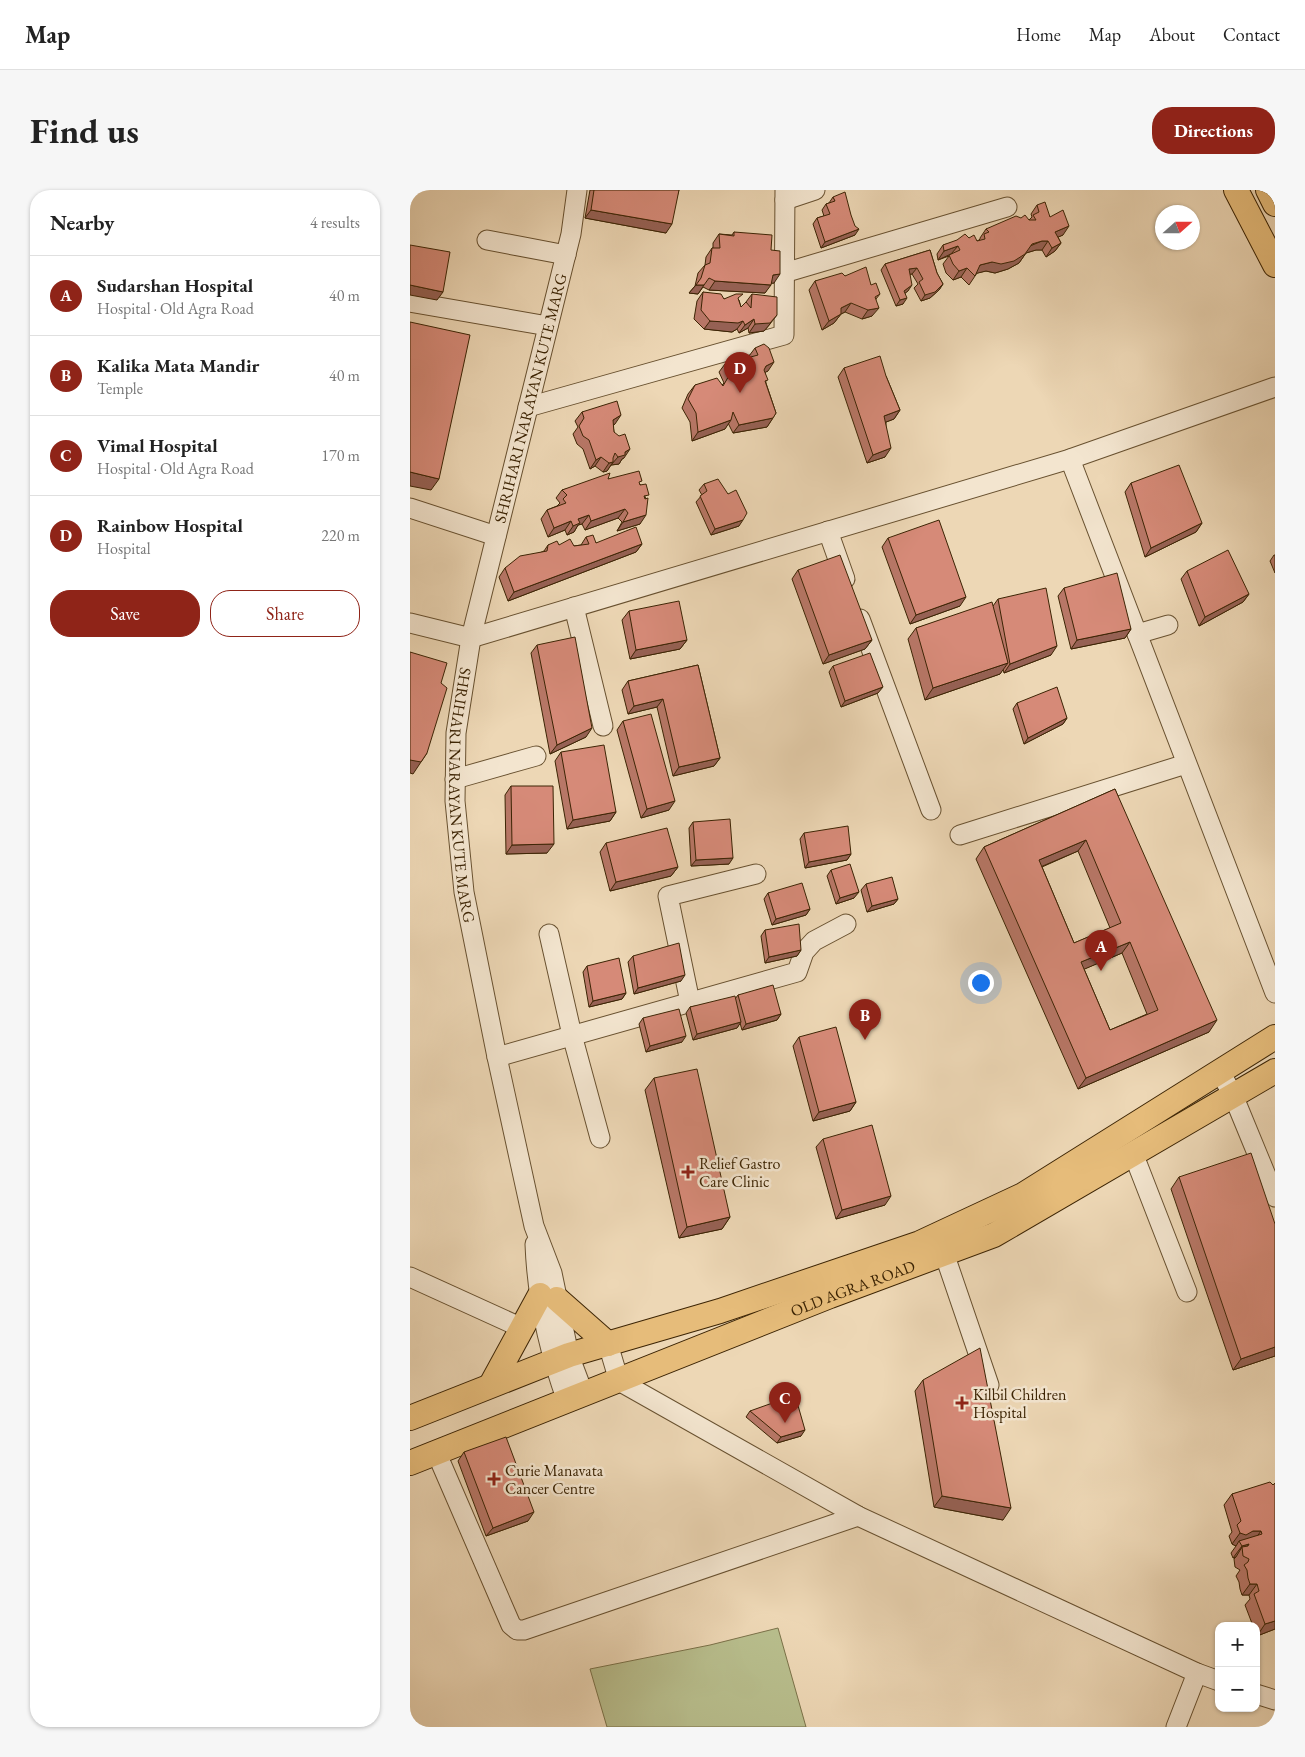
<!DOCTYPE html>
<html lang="en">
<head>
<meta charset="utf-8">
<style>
  body { margin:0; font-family:"EB Garamond",serif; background:#f6f6f6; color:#222 }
  .controls { position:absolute; right:15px; bottom:15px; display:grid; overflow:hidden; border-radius:10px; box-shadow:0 1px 4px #0004 }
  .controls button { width:45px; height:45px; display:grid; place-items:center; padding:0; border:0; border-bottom:1px solid #e0e0e0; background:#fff; color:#222; font:25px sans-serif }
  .compass { position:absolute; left:745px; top:15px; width:45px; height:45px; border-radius:50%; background:#fff; box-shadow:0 1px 4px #0004; rotate:69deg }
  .you { position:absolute; left:570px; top:792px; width:18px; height:18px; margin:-12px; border:4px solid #fff; border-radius:50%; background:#1a73e8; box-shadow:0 0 0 8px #1a73e833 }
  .badge { display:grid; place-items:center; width:32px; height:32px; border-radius:50%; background:#8f2418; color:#fff; font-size:16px; font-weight:700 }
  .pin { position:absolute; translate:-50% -41px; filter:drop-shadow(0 1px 2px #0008) }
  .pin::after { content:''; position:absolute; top:26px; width:18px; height:15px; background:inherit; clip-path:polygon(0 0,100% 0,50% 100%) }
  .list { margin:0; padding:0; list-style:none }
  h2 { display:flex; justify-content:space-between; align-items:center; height:65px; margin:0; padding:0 20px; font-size:21px }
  h2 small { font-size:16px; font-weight:400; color:#767676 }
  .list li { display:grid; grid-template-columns:32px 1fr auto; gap:15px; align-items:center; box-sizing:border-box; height:80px; padding:0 20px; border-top:1px solid #e0e0e0 }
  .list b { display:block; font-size:19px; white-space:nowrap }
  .list p { margin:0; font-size:16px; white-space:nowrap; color:#767676 }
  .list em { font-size:16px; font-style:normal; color:#767676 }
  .actions { display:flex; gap:10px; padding:15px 20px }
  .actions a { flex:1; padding:11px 0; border:1px solid #8f2418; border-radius:20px; text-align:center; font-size:18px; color:#8f2418 }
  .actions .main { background:#8f2418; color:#fff }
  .map { position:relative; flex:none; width:865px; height:1537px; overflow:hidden; border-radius:20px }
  header { display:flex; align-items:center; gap:30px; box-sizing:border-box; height:70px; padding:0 25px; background:#fff; border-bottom:1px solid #e0e0e0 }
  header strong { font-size:24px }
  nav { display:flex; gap:28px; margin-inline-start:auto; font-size:18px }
  .intro { display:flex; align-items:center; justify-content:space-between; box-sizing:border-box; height:120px; padding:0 30px }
  h1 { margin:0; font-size:35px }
  .button { padding:12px 22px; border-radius:20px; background:#8f2418; color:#fff; font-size:18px; font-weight:700 }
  main { display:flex; gap:30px; padding:0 30px }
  aside { flex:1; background:#fff; border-radius:20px; box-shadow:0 1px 4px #0004 }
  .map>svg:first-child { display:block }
  .green { fill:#b8be8d; stroke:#7a7148 }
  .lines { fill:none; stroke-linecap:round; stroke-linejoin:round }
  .minor-casing { stroke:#685130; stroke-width:21 }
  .major-casing { stroke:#3c2404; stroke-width:26 }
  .minor { stroke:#f3e5cf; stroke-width:19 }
  .major { stroke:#e6bc7a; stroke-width:24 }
  .wall { fill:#b87767; stroke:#3c2404; fill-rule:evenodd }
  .shaded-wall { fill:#966154; stroke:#3c2404 }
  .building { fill:#d68a78; stroke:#3c2404; fill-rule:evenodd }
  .poi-dot { fill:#8f2418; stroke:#f3e5cf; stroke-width:2 }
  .labels { text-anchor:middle; stroke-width:5; stroke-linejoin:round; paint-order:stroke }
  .street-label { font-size:16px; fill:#3c2404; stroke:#f3e5cf }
  .poi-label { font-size:16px; fill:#3c2404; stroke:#f3e5cf; text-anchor:start }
</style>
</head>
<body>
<header>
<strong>Map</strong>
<nav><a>Home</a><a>Map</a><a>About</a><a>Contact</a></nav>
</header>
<div class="intro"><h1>Find us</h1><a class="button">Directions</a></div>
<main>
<aside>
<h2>Nearby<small>4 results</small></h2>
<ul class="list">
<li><span class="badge">A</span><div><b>Sudarshan Hospital</b><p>Hospital · Old Agra Road</p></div><em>40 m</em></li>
<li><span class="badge">B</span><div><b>Kalika Mata Mandir</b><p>Temple</p></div><em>40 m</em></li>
<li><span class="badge">C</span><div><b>Vimal Hospital</b><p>Hospital · Old Agra Road</p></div><em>170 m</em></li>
<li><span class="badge">D</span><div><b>Rainbow Hospital</b><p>Hospital</p></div><em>220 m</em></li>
</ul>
<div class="actions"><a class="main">Save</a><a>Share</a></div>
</aside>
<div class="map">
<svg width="865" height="1537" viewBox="0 0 865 1537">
  <rect width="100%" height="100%" fill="#edd7b5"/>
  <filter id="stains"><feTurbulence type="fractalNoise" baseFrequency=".004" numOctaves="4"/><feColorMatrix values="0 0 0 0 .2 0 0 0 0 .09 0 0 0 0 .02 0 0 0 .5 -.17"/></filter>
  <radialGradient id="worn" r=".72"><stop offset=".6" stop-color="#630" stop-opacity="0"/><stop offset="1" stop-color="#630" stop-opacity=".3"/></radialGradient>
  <path class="green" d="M368 1438 396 1537H197L180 1479 300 1455Z"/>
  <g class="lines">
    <g class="minor-casing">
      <g id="minor">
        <path id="s1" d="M167 0 161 44 61 448 46 543 45 611 54 702 87 867 124 1036 142 1083 159 1165 174 1205"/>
        <path d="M375 10 405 0"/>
        <path d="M77 50 156 65"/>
        <path d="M374 83 597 17"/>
        <path d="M0 112 138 136"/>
        <path d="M118 217 374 145 375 0"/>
        <path d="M660 269 865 803"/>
        <path d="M0 318 86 346"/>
        <path d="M418 341 435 389"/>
        <path d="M164 417 193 536"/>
        <path d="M450 429 521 620"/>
        <path d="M0 433 61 448 660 269 865 197"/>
        <path d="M727 444 758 435"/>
        <path d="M45 589 126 566"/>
        <path d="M550 645 776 574"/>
        <path d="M139 744 162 845 190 948"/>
        <path d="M280 812 258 706 346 684"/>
        <path d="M87 867 387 782 394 762 404 751 436 734"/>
        <path d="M810 882 823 905 865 1007"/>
        <path d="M723 963 777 1102"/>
        <path d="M125 1054C127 1108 139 1161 157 1211"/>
        <path d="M534 1063 579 1195"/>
        <path d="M0 1087 112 1138"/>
        <path d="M198 1154 209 1191 448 1326 787 1483 809 1491"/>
        <path d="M27 1264 101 1435 107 1440H114L448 1326"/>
        <path d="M846 1504 865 1510"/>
        <path d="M766 1537 787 1483"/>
      </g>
    </g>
    <g class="major-casing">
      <g id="major">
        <path d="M826 0 865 75"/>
        <path d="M858 0 865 14"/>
        <path d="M147 1109 198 1154"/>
        <path d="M81 1195 130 1105"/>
        <path d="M0 1228 159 1165 310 1121 510 1053 613 1005 865 847"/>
        <path id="s2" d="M0 1273 420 1106 584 1045 865 881"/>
      </g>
    </g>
    <use href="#minor" class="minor"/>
    <use href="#major" class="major"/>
  </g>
  <g class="wall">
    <path d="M180 0H269L256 43 175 28Z"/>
    <path d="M423 7 445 45 411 58 403 34 407 28 414 26 412 20 416 14 419 13Z"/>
    <path d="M627 15 640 27 653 45 648 47 651 53 645 61 636 67 632 60H626L616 63 609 73 598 79 585 83 576 81 567 83 559 95 551 87 543 90 536 83 533 74 539 66 528 70 527 64 533 55 559 48 567 51 569 50 570 49V48L576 39 619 30 622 27 621 24Z"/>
    <path d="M324 42 361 60 364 93H361L355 103 299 100 293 97 288 104 279 103 285 96 288 83 295 75 296 67 302 58H303V53L309 44 322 45Z"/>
    <path d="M520 60 527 83 533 94 529 100 520 108 511 111 504 98 508 94 502 84H500L498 101 495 103 493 114 486 116 471 80 475 74Z"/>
    <path d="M435 86 461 95 470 104 466 109 462 126 452 129 435 122 431 124 424 133 412 140 399 100 405 91Z"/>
    <path d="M293 102 314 109 329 110 331 117 336 112 342 104 360 134 354 141 339 143 338 138 329 143 327 139 322 142 294 139 284 129 287 111Z"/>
    <path d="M345 158 358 181 355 182 356 193 366 223 357 237 323 243 318 233 315 239 282 251 280 232 272 218 278 204 285 195H312L314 193 309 182 315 174 340 168 339 166Z"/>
    <path d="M434 178 476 186 490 220 484 229 476 232 475 267 457 273 428 187Z"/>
    <path d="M172 222 205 234 203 235 204 242 214 268 212 269 209 274 201 275 197 281 193 282 185 276 180 279 173 259 167 254 163 244 168 237 165 231Z"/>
    <path d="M198 289 230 294 236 309 230 334 207 341 212 332 208 328 175 340 172 334 168 335 164 342 157 345 155 340 138 347 131 329 137 320 147 316 150 313 146 308 152 300Z"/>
    <path d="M721 293 792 333 786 342 735 367 715 302Z"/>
    <path d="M294 294 318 304 329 336 301 345 286 312 292 305 289 300Z"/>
    <path d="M176 347 186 353 232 354 226 362 98 411 89 387 95 378 134 361 138 355 164 356 171 355Z"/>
    <path d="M478 348 550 416 500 434 472 357Z"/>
    <path d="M864 365H865V383L860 371Z"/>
    <path d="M388 380 462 450 455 459 413 474 382 389Z"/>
    <path d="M777 381 839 404 833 412 789 436 771 389Z"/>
    <path d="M654 398 721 439 715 448 661 459 648 406Z"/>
    <path d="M588 409 641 465 594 483 593 479 590 484 515 510 498 449 506 438 583 416Z"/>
    <path d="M219 421 277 450 270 459 220 469 212 430Z"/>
    <path d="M127 455 176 547 140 564 121 463Z"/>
    <path d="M288 475 310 568 304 576 263 586 247 517 218 524 212 500 218 491Z"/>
    <path d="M423 476 468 503 431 517 419 482Z"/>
    <path d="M607 513 657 528 653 534 614 554 603 519Z"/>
    <path d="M213 531 259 620 231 628 207 540Z"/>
    <path d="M151 562 206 622 200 631 157 639 145 571Z"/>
    <path d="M101 596 137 663 96 664 95 605Z"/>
    <path d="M705 599 799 842 668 899 566 669 574 657ZM668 661 700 738 664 753 632 677ZM712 763 737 824 700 840 674 779Z"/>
    <path d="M283 632 319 674 281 676 279 638Z"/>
    <path d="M394 643 441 664 437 670 395 678 390 649Z"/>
    <path d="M196 653 268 677 261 686 200 701 190 662Z"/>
    <path d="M421 680 444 708 426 714 417 686Z"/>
    <path d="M456 694 488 709 484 714 457 722 451 700Z"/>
    <path d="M358 703 400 719 396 725 362 735 354 709Z"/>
    <path d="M355 740 391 760 387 766 355 773 351 746Z"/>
    <path d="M223 766 271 791 224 804 218 772Z"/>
    <path d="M177 776 216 803 212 809 179 817 173 782Z"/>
    <path d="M328 805 371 824 367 830 332 840 330 833 327 838 283 850 276 823 280 817 325 809Z"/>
    <path d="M233 828 272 852 236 862 229 834Z"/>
    <path d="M389 847 446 912 440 921 403 931 383 856Z"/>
    <path d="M244 888 320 1027 312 1039 269 1048 235 900Z"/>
    <path d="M413 949 475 1015 426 1029 406 957Z"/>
    <path d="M769 987 865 1034V1166L823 1180 761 999Z"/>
    <path d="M513 1190 593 1330 524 1317 505 1201Z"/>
    <path d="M340 1221 391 1246 367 1253 336 1227Z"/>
    <path d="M54 1262 118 1331 76 1346 48 1271Z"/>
    <path d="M865 1293V1439L847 1446 846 1443V1436H843L835 1415 840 1409 839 1405H832L830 1399 829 1392 826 1386 830 1380 825 1377 824 1369 826 1367 823 1368 821 1363 826 1356 822 1354 819 1346 822 1342 814 1315 822 1304 863 1295Z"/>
  </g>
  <g class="shaded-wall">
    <path d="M181 20 262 34 256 43 175 28Z"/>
    <path d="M659 36 653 45 639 51 645 42Z"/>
    <path d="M449 39 445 45 411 58 415 52Z"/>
    <path d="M632 51H638L632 60H626L616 63 609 73 598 79 585 83 576 81 564 84 570 75 582 72Z"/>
    <path d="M651 53 645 61 636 67 642 58Z"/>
    <path d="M548 56 541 64 528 70 534 61Z"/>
    <path d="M507 78 502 84 495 85 499 79Z"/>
    <path d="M557 78 551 87 543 90 549 81Z"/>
    <path d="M370 84 364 93 356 94 363 85Z"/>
    <path d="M305 91 361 95 355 103 299 100Z"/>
    <path d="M533 94 529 100 520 108 511 111 515 105Z"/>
    <path d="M0 95 33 102 27 110 0 105Z"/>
    <path d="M286 95H294L288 104 279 103Z"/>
    <path d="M502 95 498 101 490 107 494 101Z"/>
    <path d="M497 108 493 114 486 116 490 110Z"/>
    <path d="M441 113 435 122 425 127 431 118Z"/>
    <path d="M469 118 462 126 452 129 458 120Z"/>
    <path d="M431 124 424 133 412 140 419 131Z"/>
    <path d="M367 125 360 134 354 141 339 143 345 134Z"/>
    <path d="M344 129 338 138 329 143 335 135Z"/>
    <path d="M300 131H333L327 139 322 142 294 139Z"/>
    <path d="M364 172 358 181 350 185 356 176Z"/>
    <path d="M490 220 484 229 468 235 474 226Z"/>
    <path d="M211 225 205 234 197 239 203 230Z"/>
    <path d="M363 228 357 237 323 243 329 235Z"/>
    <path d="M321 230 315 239 282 251 288 242Z"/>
    <path d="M481 258 475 267 457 273 463 265Z"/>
    <path d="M220 259 214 268 212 269 209 274 201 275 208 267Z"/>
    <path d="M191 267 185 276 180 279 186 270Z"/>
    <path d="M203 272 197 281 193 282 199 273Z"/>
    <path d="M0 282 29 289 21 300 0 296Z"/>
    <path d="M215 319 208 328 175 340 181 331Z"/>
    <path d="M179 325 172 334 168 335 164 342 157 345 168 329Z"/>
    <path d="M236 325 230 334 207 341 213 332Z"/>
    <path d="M333 330 329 336 301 345 305 339Z"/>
    <path d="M161 331 155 340 138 347 144 338Z"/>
    <path d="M792 333 786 342 735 367 741 358Z"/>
    <path d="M232 354 226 362 98 411 104 402Z"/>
    <path d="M839 404 833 412 789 436 795 427Z"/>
    <path d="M556 407 550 416 500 434 506 425Z"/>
    <path d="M721 439 715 448 661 459 667 450Z"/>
    <path d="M277 450 270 459 220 469 226 460Z"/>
    <path d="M462 450 455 459 413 474 419 465Z"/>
    <path d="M647 456 641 465 594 483 600 474Z"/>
    <path d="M598 473 590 484 515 510 523 498Z"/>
    <path d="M473 497 468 503 431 517 435 511Z"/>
    <path d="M253 509 247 517 218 524 224 516Z"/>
    <path d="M657 528 653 534 614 554 618 548Z"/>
    <path d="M182 538 176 547 140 564 147 555Z"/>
    <path d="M17 563 3 584 0 583V570Z"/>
    <path d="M310 568 304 576 263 586 269 577Z"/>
    <path d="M265 611 259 620 231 628 237 619Z"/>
    <path d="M206 622 200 631 157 639 163 630Z"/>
    <path d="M676 650 668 661 621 681 629 670Z"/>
    <path d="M144 654 137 663 96 664 102 655Z"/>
    <path d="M441 664 437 670 395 678 399 672Z"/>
    <path d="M323 668 319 674 281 676 286 670Z"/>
    <path d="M268 677 261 686 200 701 206 692Z"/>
    <path d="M449 702 444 708 426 714 430 708Z"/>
    <path d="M488 709 484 714 457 722 462 716Z"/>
    <path d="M400 719 396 725 362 735 366 729Z"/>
    <path d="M720 752 712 763 663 784 671 772Z"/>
    <path d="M391 760 387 766 355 773 359 767Z"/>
    <path d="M275 785 271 791 224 804 228 798Z"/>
    <path d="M216 803 212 809 179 817 183 811Z"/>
    <path d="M371 824 367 830 332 840 336 834Z"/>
    <path d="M807 830 799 842 668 899 676 888Z"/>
    <path d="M331 832 327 838 283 850 287 844Z"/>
    <path d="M276 846 272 852 236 862 240 856Z"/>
    <path d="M446 912 440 921 403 931 409 922Z"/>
    <path d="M481 1006 475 1015 426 1029 432 1020Z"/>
    <path d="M320 1027 312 1039 269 1048 277 1037Z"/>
    <path d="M865 1157V1166L823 1180 831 1169Z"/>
    <path d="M395 1240 391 1246 367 1253 371 1247Z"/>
    <path d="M532 1306 601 1318 593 1330 524 1317Z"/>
    <path d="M124 1322 118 1331 76 1346 83 1338Z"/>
    <path d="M843 1341H851L843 1352 829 1351 826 1356 822 1354 830 1343Z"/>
    <path d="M839 1354 833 1362 832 1357 826 1367 823 1368 832 1356Z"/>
    <path d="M840 1394H847L839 1405H832Z"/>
    <path d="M865 1431V1439L847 1446 855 1434Z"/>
  </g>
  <g class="building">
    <path d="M184 0H269L262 34 181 20Z"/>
    <path d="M435 2 441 25 445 36 449 39 415 52 407 28 420 24 416 14 425 11 423 7Z"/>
    <path d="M635 12 640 27 653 20 659 36 645 42 651 53 642 58 638 51H632L622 54 615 64 604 71 591 74 582 72 570 75 565 86 557 78 549 81 543 74 539 65 550 60 548 56 534 61 533 55 547 50 555 44 559 48 564 45 567 51 575 49 574 44 579 42 576 39 606 26 611 28 615 25 619 30H626L623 25 629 22 627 15Z"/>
    <path d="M324 42 362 45 361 60 370 61V84L363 85 361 95 305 91 299 88 294 95H286L291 88 295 75 300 73 302 58H310L309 44 324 46Z"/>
    <path d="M0 55 40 62 33 102 0 95Z"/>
    <path d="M520 60 527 83 533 94 525 102 515 105 509 92 513 89 507 78 499 79 502 95 494 101 497 108 490 110 475 74Z"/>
    <path d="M456 77 461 95 466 93 470 104 465 107 469 118 458 120 441 113 431 118V124L419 131 405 91 432 83 435 86Z"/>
    <path d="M293 102 311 104 314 109 326 104H333L328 108 331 117 336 112 341 118 342 104 367 107V125L360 133 345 134 344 129 335 135 333 131 328 133 300 131 291 120Z"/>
    <path d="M0 132 60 145 29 289 0 282Z"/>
    <path d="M354 154 359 158 364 172 356 176 354 180 358 190 355 191 366 223 363 228 329 235 323 222 321 230 288 242 286 223 278 209 285 195 307 188 313 196 320 184 315 174 348 165 345 158Z"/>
    <path d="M470 166 476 186 490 220 474 226 481 258 463 265 434 178Z"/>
    <path d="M207 211 211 225 203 230 204 242 209 246 215 244 220 259 215 262V265L208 267 205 263 203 268V272L199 273 191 267 186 270 179 250 173 246 169 236 174 228 172 222Z"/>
    <path d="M769 275 792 333 741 358 721 293Z"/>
    <path d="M229 281 232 291 229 292 230 295 236 294 239 305 234 306 235 309 238 308 236 325 213 332 218 323 215 319 181 331 179 325 168 329 170 333 163 336 161 331 144 338 137 320 156 313 153 309 157 305 152 300 200 283 198 289Z"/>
    <path d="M308 289 318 304 326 300 337 323 333 330 305 339 290 306 297 301 294 294Z"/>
    <path d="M529 330 556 407 506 425 478 348Z"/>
    <path d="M226 337 232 354 104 402 95 378 110 366 137 361 138 355 147 351 149 355 160 349 164 356 179 354 176 347 183 345 186 353Z"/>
    <path d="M818 360 839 404 795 427 777 381Z"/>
    <path d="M430 365 462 450 419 465 388 380Z"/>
    <path d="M707 383 721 439 667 450 654 398Z"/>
    <path d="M636 398 647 456 600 474 588 409Z"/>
    <path d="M269 411 277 450 226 460 219 421Z"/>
    <path d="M582 412 598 473 523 498 506 438Z"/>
    <path d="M165 447 182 538 147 555 127 455Z"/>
    <path d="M0 462 37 473 31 493 37 498 17 563 11 572 0 570Z"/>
    <path d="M460 463 473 497 435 511 423 476Z"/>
    <path d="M288 475 310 568 269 577 253 509 224 516 218 491Z"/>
    <path d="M647 497 657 528 618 548 607 513Z"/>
    <path d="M241 524 265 611 237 619 213 531Z"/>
    <path d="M194 555 206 622 163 630 151 562Z"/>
    <path d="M101 596H143L144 654 102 655Z"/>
    <path d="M705 599 807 830 676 888 574 657ZM676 650 711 733 664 753 629 670ZM720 752 748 820 700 840 671 772Z"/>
    <path d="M320 629 323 668 286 670 283 632Z"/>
    <path d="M438 636 441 664 399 672 394 643Z"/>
    <path d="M257 638 268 677 206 692 196 653Z"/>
    <path d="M440 674 449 702 430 708 421 680Z"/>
    <path d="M482 687 488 709 462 716 456 694Z"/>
    <path d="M392 693 400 719 366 729 358 703Z"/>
    <path d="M389 734 391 760 359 767 355 740Z"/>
    <path d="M269 753 275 785 228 798 223 766Z"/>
    <path d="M209 768 216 803 183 811 177 776Z"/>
    <path d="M363 795 371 824 336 834 328 805Z"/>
    <path d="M325 806 331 832 287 844 280 817Z"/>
    <path d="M269 819 276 846 240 856 233 828Z"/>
    <path d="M426 837 446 912 409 922 389 847Z"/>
    <path d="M287 879 320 1027 277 1037 244 888Z"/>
    <path d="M462 935 481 1006 432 1020 413 949Z"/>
    <path d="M841 963 865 1034V1157L831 1169 769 987Z"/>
    <path d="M570 1158 601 1318 532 1306 513 1190Z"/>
    <path d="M385 1205 395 1240 371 1247 340 1221Z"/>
    <path d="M96 1247 124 1322 83 1338 54 1262Z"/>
    <path d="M860 1292 863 1295 865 1293V1431L855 1434 844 1404 849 1401 847 1394H840L838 1388 837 1380 834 1375 838 1372 839 1369 833 1366 832 1357 838 1356 839 1354 832 1356 829 1351 852 1344 851 1341H843L836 1345 830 1343 827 1335 831 1331 822 1304Z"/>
  </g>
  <g class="poi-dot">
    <path d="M275.5 974.5h5v5h5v5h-5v5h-5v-5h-5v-5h5z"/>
    <path d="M549.5 1205.5h5v5h5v5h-5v5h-5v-5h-5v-5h5z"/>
    <path d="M81.5 1281.5h5v5h5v5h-5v5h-5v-5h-5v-5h5z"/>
  </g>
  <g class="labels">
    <g class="street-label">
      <text transform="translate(120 208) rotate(-76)" y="6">SHRIHARI NARAYAN KUTE MARG</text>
      <text dy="6" stroke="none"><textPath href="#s1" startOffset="619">SHRIHARI NARAYAN KUTE MARG</textPath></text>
      <text dy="6" stroke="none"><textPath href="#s2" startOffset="476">OLD AGRA ROAD</textPath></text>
    </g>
    <g class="poi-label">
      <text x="289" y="979">Relief Gastro<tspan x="289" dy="18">Care Clinic</tspan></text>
      <text x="563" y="1210">Kilbil Children<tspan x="563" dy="18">Hospital</tspan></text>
      <text x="95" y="1286">Curie Manavata<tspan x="95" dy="18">Cancer Centre</tspan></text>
    </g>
  </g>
  <rect width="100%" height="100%" filter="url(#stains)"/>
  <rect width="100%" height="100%" fill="url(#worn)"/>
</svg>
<div class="controls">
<button>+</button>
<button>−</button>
</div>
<svg class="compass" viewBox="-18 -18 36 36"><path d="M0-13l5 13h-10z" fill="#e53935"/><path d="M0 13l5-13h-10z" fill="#767676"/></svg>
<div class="you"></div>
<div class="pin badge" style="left:691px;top:781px">A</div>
<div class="pin badge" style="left:455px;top:850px">B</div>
<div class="pin badge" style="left:375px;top:1233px">C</div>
<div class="pin badge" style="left:330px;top:203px">D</div>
</div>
</main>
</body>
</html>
